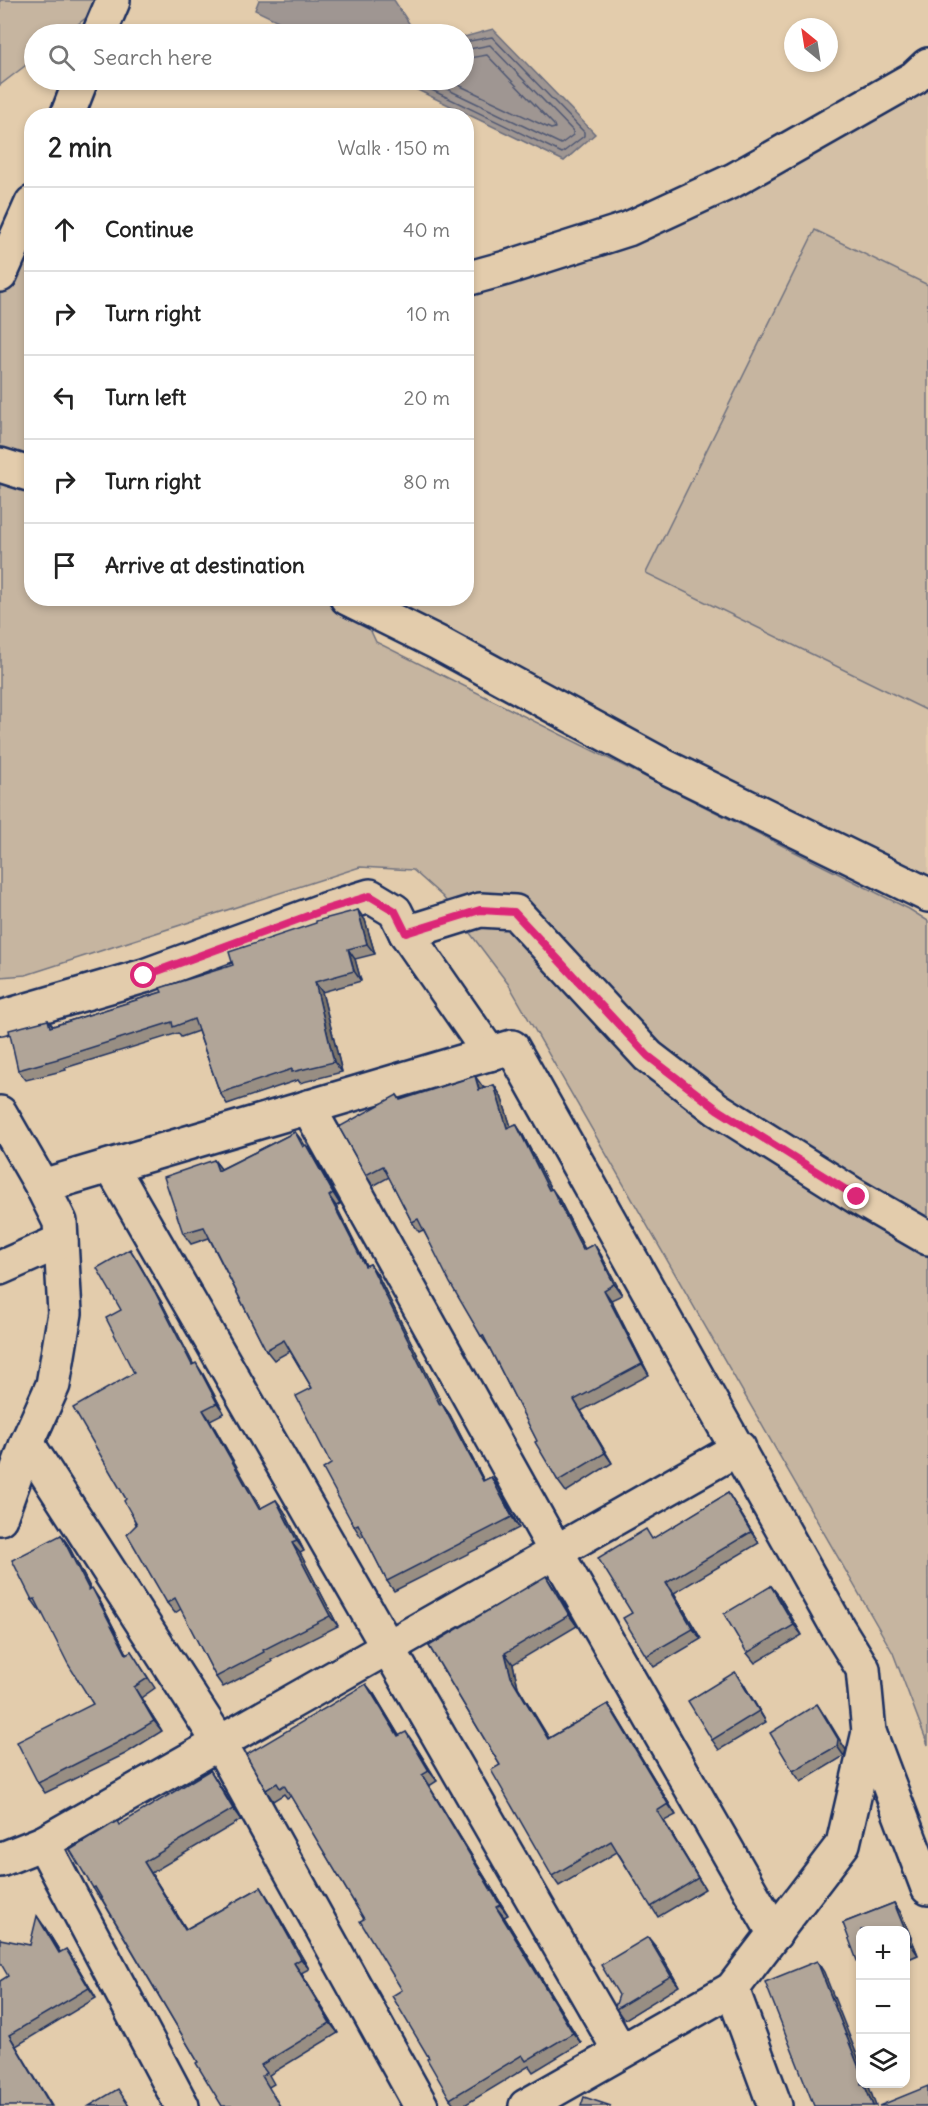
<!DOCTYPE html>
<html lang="en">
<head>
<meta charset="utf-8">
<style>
  body { margin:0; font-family:Delius,sans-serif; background:#f2f2f2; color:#222 }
  .controls { position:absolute; right:18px; bottom:18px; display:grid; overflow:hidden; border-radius:12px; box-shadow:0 3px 9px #0003 }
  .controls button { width:54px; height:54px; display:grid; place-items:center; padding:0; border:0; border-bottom:2px solid #e0e0e0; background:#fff; color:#222; font:30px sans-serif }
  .compass { position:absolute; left:784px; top:18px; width:54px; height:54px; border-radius:50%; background:#fff; box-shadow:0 3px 9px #0003; rotate:330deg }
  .stop { position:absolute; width:18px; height:18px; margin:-14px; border:4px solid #db2777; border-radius:50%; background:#fff }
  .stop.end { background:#db2777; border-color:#fff; box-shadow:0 2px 6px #0008 }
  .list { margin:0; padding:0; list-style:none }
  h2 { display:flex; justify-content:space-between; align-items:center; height:78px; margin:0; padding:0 24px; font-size:26px }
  h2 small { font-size:20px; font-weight:400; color:#767676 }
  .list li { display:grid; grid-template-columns:39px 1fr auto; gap:18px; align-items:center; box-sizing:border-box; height:84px; padding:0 24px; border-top:2px solid #e0e0e0 }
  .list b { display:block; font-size:22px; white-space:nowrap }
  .list em { font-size:20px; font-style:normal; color:#767676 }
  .icon { flex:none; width:33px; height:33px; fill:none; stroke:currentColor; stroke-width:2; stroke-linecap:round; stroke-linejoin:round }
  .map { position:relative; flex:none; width:928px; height:2106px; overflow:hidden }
  .search { position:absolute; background:#fff; box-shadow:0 3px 9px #0003; left:24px; top:24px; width:450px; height:66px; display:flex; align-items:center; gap:15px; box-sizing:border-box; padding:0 21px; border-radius:33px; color:#767676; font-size:22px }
  .panel { position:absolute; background:#fff; box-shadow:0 3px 9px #0003; left:24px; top:108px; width:450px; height:498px; border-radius:24px }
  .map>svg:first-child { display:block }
  .built { fill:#d4c0a6 }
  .green { fill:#c6b5a0; stroke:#70727f; stroke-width:1.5 }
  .water { fill:#9f9692; stroke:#6a6d7d; stroke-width:1.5 }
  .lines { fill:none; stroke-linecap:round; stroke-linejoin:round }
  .shore { stroke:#505873; stroke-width:1.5 }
  .minor-casing { stroke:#1b2f5e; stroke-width:38 }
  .minor { stroke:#e3ccac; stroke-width:33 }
  .wall { fill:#988e83; stroke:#1b2f5e; stroke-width:1.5 }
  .shaded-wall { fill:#7c746a; stroke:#1b2f5e; stroke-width:1.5 }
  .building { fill:#b1a598; stroke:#1b2f5e; stroke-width:1.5 }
  .route { stroke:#db2777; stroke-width:8 }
</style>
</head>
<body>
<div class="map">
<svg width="928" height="2106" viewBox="0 0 928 2106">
  <rect width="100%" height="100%" fill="#e3ccac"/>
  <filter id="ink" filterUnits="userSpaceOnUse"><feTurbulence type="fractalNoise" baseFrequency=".0167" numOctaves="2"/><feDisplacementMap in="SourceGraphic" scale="12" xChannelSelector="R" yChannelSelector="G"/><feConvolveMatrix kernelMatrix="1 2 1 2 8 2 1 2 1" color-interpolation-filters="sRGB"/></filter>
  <g filter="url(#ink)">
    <path class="built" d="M928 65V895L347 599 466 598 467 279 628 229Z"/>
    <g class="green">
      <path d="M0 0H109L65 34H34V59L0 85Z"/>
      <path d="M32 206V598L356 599 376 642 909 909 928 921V1745L893 1653 509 985 443 897 413 870 360 867 26 975 0 977V275Z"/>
      <path d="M815 230 928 285V711L646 573Z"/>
    </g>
    <g class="water">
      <path d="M259 0H394L416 34H305L255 10Z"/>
      <path d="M493 29 595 134 564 161 397 80H464V37Z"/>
    </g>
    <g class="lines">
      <g class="shore">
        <path d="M411 80 562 153 584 136V132L492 37 464 42"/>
        <path d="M428 80 561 144 573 135V131L490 45 464 50"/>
        <path d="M448 80 551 129 555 128 554 125 487 55 464 59"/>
      </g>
      <g class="minor-casing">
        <g id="minor">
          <path d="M99 34 113 1 112 0"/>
          <path d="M67 116 81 80"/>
          <path d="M0 275 32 203"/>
          <path d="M466 279 506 268 628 229 734 180 914 78 928 65"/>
          <path d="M0 465 32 475"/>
          <path d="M347 598 438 643 664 766 928 895"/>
          <path d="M406 933 480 910 515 912 648 1056 717 1109 857 1197 928 1238"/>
          <path d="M0 1018 144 976 324 910 370 896 395 911 406 933 490 1054"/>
          <path d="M308 1107 556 1552 775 1934"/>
          <path d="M0 1113 42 1186 60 1222 65 1313 53 1385 27 1443 0 1518"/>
          <path d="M111 1166 620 2051"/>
          <path d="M42 1186 512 1047 839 1630 863 1669 869 1732 928 1888"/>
          <path d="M0 1268 61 1241"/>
          <path d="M27 1443 219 1742 421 2106"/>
          <path d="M43 1843 182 2106"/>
          <path d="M0 1860 43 1843 739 1448"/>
          <path d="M732 1989 775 2106"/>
          <path d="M526 2106 732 1989 843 1844 869 1732"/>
        </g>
      </g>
      <use href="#minor" class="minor"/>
    </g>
    <g class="wall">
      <path d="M365 920 375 954 355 959 361 981 322 992 342 1072 300 1083 298 1080 227 1104 220 1093 198 1031 181 1037 178 1033 65 1068 66 1070 26 1080 18 1070 48 1020 53 1026 162 992Z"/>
      <path d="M494 1085 501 1096 511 1127 516 1124 523 1135 551 1189 559 1199 585 1249 594 1244 601 1255 622 1295 611 1300 649 1375 581 1411 612 1463 566 1492 558 1481 489 1347 481 1336 423 1230 419 1232 412 1222 389 1177 373 1186 366 1175 397 1095 401 1100 483 1087V1088Z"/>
      <path d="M295 1132 305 1146 314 1156 340 1204 336 1206 366 1266 370 1264 377 1274 442 1404 450 1415 484 1481 491 1477 499 1488 519 1528 394 1591 387 1581 364 1535 361 1537 354 1526 331 1464 312 1388 290 1351 274 1360 266 1350 209 1238 191 1244 183 1233 214 1160 221 1169Z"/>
      <path d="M137 1260 162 1303 193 1364 203 1374 224 1413 210 1420 260 1509 276 1500 284 1511 304 1551 300 1553 338 1626 271 1660 272 1662 223 1687 216 1677 181 1609 175 1613 167 1603 126 1499 134 1373 121 1310Z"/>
      <path d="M728 1493 759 1543 674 1593 701 1639 654 1667 646 1656 653 1539Z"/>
      <path d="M61 1535 68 1545 91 1589 99 1599 127 1654 131 1651 155 1688 141 1698 162 1731 125 1754 45 1793 38 1783 93 1704 41 1610 40 1611 32 1600Z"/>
      <path d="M771 1586 779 1596 802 1635 755 1663 747 1653Z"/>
      <path d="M553 1587 577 1626 513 1664 518 1687 549 1738 608 1704 615 1714 676 1815 664 1821 705 1889 658 1917 617 1852 559 1886 552 1876 500 1765 429 1646Z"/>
      <path d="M743 1683 766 1722 719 1750 712 1740Z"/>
      <path d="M374 1694 399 1736 413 1742 437 1781 429 1786 508 1915 504 1917 581 2043 533 2072 529 2066 463 2106H456L450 2099 429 2058 402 1990 364 1919 291 1796 287 1798 284 1794 273 1801 266 1790Z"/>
      <path d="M825 1715 846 1750 844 1756 801 1782 793 1771Z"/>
      <path d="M210 1770 217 1781 241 1820 151 1873 186 1929 261 1887 268 1898 309 1969 301 1973 338 2033 269 2075 274 2084 269 2087 198 2062 101 1898 100 1899 93 1888 120 1825Z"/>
      <path d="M894 1903 901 1913 918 1955 906 1960V1930H861V1967L843 1923Z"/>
      <path d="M44 1926 60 1952 73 1959 96 1998 16 2046 0 2106 8 1976Z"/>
      <path d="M656 1947 679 1986 624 2020 615 2007Z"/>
    </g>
    <g class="shaded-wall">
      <path d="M358 910 365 920 375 954 367 944Z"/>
      <path d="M348 949 355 959 361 981 354 971Z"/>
      <path d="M315 982 322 992 342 1072 334 1062Z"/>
      <path d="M475 1076 483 1087 487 1100 479 1090Z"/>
      <path d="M494 1085 501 1096 515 1139 507 1128Z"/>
      <path d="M516 1124 523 1135 557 1201 549 1190Z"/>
      <path d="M295 1132 303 1142 311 1157 303 1147Z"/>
      <path d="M306 1145 314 1156 340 1204 333 1193Z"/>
      <path d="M214 1160 222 1170 218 1171Z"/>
      <path d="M552 1189 559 1199 590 1260 583 1250Z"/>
      <path d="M329 1196 336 1206 372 1277 365 1266Z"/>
      <path d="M594 1244 601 1255 622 1295 614 1284Z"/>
      <path d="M130 1249 137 1260 162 1303 199 1375 192 1365Z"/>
      <path d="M370 1264 377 1274 448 1416 440 1405Z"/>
      <path d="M604 1290 611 1300 649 1375 642 1364Z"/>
      <path d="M196 1363 203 1374 224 1413 217 1403Z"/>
      <path d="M574 1400 581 1411 612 1463 605 1453Z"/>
      <path d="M442 1404 450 1415 490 1492 483 1481Z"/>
      <path d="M203 1410 210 1420 267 1519 259 1509Z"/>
      <path d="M491 1477 499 1488 519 1528 512 1517Z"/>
      <path d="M728 1493 735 1504 759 1543 751 1532Z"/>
      <path d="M276 1500 284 1511 304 1551 297 1541Z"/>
      <path d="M61 1535 68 1545 96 1600 89 1590Z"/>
      <path d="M292 1543 300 1553 338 1626 330 1616Z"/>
      <path d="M546 1576 553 1587 577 1626 569 1615Z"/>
      <path d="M666 1583 674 1593 701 1639 693 1629Z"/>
      <path d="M771 1586 779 1596 802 1635 794 1625Z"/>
      <path d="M92 1588 99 1599 133 1665 126 1654Z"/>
      <path d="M505 1653 513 1664 518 1687 555 1749 548 1739 511 1677Z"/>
      <path d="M735 1672 743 1683 766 1722 759 1711Z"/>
      <path d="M366 1684 374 1694 406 1747 398 1736Z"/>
      <path d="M134 1687 162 1731 154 1721Z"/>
      <path d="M608 1704 615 1714 676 1815 668 1804Z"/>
      <path d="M817 1704 846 1750 844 1756 837 1746Z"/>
      <path d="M406 1732 413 1742 437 1781 429 1771Z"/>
      <path d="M210 1770 217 1781 241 1820 233 1809Z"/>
      <path d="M422 1775 429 1786 508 1915 500 1905Z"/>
      <path d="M657 1811 664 1821 705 1889 698 1878Z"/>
      <path d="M144 1862 151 1873 193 1940 185 1930Z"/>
      <path d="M261 1887 268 1898 309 1969 301 1959Z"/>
      <path d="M894 1903 901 1913 918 1955 911 1945Z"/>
      <path d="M496 1907 504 1917 581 2043 573 2033Z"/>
      <path d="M37 1916 44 1926 67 1963 59 1953Z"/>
      <path d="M648 1937 656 1947 679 1986 671 1976Z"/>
      <path d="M66 1949 73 1959 96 1998 89 1988Z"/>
      <path d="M817 1961 824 1972 861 2065V2073Z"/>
      <path d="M294 1963 301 1973 338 2033 330 2023Z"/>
      <path d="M9 2035 16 2046 52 2106H51Z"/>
      <path d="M864 2084H868L876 2106H873Z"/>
    </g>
    <g class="building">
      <path d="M358 910 367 944 348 949 354 971 315 982 334 1062 292 1072V1069L220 1093 194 1019 173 1027 172 1022 58 1058V1059L18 1070 9 1030 48 1020 50 1027 162 992 160 988 233 965 229 952 316 923V921Z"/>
      <path d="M475 1076 479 1090 494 1085 507 1128 516 1124 549 1190 552 1189 583 1250 594 1244 614 1284 604 1290 642 1364 574 1400 605 1453 558 1481 535 1442 537 1441 483 1335 481 1336 450 1283 418 1219 412 1222 383 1166 366 1175 339 1127 397 1095 400 1100Z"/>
      <path d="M295 1132 303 1147 306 1145 333 1193 329 1196 365 1266 370 1264 440 1405 442 1404 483 1481 491 1477 512 1517 387 1581 358 1524 354 1526 323 1469 331 1464 296 1396 312 1388 284 1340 266 1350 204 1227 183 1233 164 1177 214 1160 218 1171Z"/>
      <path d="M130 1249 155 1292 192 1365 196 1363 217 1403 203 1410 259 1509 276 1500 297 1541 292 1543 330 1616 263 1650 264 1652 216 1677 175 1598 167 1603 127 1534 137 1524 124 1501 126 1499 73 1408 134 1373 106 1318 121 1310 97 1268Z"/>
      <path d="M728 1493 751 1532 666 1583 693 1629 646 1656 623 1618 632 1613 598 1558 646 1529 652 1539Z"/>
      <path d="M61 1535 89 1590 92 1588 126 1654 131 1651 148 1678 134 1687 154 1721 117 1743 38 1783 17 1742 93 1704 68 1664 35 1599 32 1600 12 1560Z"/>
      <path d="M546 1576 569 1615 505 1653 511 1677 548 1739 608 1704 668 1804 657 1811 698 1878 651 1907 611 1841 552 1876 491 1770 500 1765 429 1646Z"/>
      <path d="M771 1586 794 1625 747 1653 724 1614Z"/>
      <path d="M735 1672 759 1711 712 1740 688 1701Z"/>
      <path d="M366 1684 398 1736 406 1732 429 1771 422 1775 500 1905 496 1907 573 2033 526 2061 522 2055 450 2099 427 2059 429 2058 392 1996 402 1990 360 1921 364 1919 284 1785 280 1788 277 1783 266 1790 246 1755Z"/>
      <path d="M817 1704 838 1739 837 1746 793 1771 770 1733Z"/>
      <path d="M210 1770 233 1809 144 1862 185 1930 261 1887 301 1959 294 1963 330 2023 261 2065 267 2073 262 2076 280 2106H222L196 2063 198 2062 95 1887 93 1888 70 1850 117 1821 119 1825Z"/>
      <path d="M894 1903 905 1930H861V1965L859 1966 843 1923Z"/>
      <path d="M37 1916 59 1953 66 1949 89 1988 9 2035 51 2106H0V1981L8 1976 0 1962V1939L30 1945Z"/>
      <path d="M906 1932 911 1945 906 1947Z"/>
      <path d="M648 1937 671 1976 616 2009 615 2007 619 1995 601 1965Z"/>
      <path d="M817 1961 861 2073V2084H864L873 2106H814L765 1982Z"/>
      <path d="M928 2086V2106H879Z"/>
      <path d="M118 2089 129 2106H89Z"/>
      <path d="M584 2097 611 2106H581Z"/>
    </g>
  </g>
  <g class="lines" filter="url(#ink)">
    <path class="route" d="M144 976 324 910 370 896 395 911 406 933 480 910 514 912 648 1056 717 1109 857 1197"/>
  </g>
</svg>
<div class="controls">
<button>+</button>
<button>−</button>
<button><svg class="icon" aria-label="layers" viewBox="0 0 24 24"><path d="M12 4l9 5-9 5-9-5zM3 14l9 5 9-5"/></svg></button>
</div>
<svg class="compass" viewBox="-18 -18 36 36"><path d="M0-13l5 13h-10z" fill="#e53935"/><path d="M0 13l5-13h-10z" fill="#767676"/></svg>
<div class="stop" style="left:144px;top:976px"></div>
<div class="stop end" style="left:857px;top:1197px"></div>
<div class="search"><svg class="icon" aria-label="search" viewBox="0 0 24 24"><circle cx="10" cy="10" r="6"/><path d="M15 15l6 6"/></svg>Search here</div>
<section class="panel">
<h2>2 min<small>Walk · 150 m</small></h2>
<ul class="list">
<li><svg class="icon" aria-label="ahead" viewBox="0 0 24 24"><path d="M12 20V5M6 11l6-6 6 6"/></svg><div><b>Continue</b></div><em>40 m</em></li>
<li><svg class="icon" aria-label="right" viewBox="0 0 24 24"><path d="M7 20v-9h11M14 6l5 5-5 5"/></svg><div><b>Turn right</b></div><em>10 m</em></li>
<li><svg class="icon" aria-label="left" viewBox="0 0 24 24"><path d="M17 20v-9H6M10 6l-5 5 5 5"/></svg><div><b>Turn left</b></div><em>20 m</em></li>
<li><svg class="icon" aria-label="right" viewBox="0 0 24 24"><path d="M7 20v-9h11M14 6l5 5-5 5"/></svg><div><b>Turn right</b></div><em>80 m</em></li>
<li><svg class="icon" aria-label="arrive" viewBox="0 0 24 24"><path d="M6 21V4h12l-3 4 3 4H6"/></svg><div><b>Arrive at destination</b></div></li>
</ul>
</section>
</div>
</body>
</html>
